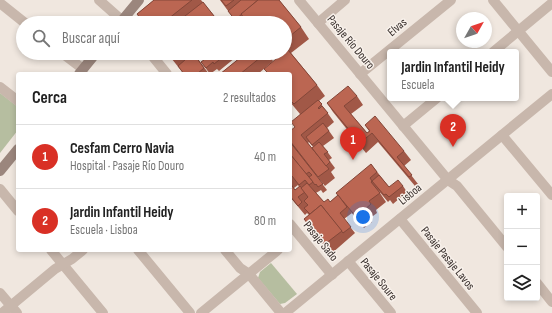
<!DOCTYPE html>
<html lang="es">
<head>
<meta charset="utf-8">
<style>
  body { margin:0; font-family:"Sofia Sans Condensed",sans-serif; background:#f2f2f2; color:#222 }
  .controls { position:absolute; right:12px; bottom:12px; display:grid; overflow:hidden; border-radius:4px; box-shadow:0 2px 6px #0003 }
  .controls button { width:36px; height:36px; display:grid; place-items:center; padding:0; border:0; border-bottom:1px solid #e0e0e0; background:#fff; color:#222; font:20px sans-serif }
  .compass { position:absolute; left:456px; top:12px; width:36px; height:36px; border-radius:50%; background:#fff; box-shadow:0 2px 6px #0003; rotate:50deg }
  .you { position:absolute; left:363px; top:217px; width:14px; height:14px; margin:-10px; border:3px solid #fff; border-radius:50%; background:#1a73e8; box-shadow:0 0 0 6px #1a73e833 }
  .badge { display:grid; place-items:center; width:26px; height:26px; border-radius:50%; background:#d93025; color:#fff; font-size:13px; font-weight:700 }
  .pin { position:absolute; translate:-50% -33px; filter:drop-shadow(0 1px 2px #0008) }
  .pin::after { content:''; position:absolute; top:21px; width:14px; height:12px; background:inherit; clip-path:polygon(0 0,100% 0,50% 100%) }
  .popup { position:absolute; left:387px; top:49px; width:132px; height:52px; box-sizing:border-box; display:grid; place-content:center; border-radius:4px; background:#fff; filter:drop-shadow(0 1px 3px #0005); font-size:13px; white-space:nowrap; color:#767676 }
  .popup b { font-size:15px; color:#222 }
  .popup::after { content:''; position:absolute; left:50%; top:100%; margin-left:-8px; border:8px solid transparent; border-top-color:#fff }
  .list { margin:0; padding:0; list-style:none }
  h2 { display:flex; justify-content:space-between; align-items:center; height:52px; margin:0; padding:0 16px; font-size:17px }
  h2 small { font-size:13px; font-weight:400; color:#767676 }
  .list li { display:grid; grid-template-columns:26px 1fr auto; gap:12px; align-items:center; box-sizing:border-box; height:64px; padding:0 16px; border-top:1px solid #e0e0e0 }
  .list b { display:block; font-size:15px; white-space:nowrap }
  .list p { margin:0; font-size:13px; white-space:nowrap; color:#767676 }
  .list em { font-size:13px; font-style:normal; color:#767676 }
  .icon { flex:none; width:22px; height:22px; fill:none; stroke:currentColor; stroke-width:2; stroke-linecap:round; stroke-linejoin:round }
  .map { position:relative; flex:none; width:552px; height:313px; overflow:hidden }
  .search { position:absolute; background:#fff; box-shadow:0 2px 6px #0003; left:16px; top:16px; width:276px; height:44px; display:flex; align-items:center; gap:10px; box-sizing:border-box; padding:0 14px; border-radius:22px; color:#767676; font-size:15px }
  .panel { position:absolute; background:#fff; box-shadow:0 2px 6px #0003; left:16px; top:72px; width:276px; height:180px; border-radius:4px }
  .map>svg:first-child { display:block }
  .green { fill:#b6bea0 }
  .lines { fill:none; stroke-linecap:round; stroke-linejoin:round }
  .street { stroke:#c8b7ac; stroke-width:10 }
  .secondary { stroke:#9b867d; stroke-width:10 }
  .wall { fill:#a15847; fill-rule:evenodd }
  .building { fill:#bb6652; stroke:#834739 }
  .labels { text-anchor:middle; stroke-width:3; stroke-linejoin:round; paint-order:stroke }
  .street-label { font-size:12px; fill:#362d2a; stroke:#f8f1eb }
</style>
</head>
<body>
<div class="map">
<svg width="552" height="313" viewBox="0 0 552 313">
  <rect width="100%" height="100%" fill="#f0e7df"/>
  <g class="green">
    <path d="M0 93 18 107V130L0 153Z"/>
    <path d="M271 263 297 294 285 303 280 304 258 278 260 272Z"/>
  </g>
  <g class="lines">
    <g class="street">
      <path d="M99 0 125 23"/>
      <path d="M299 0 448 180 457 186 507 247"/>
      <path d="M493 0 552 72"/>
      <path d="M0 3 25 23"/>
      <path d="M318 23 345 0"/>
      <path d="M493 52 552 3"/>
      <path d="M62 53 83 69"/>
      <path d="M150 53 167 74"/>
      <path d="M360 74 451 0"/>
      <path d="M0 87 18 101"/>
      <path d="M403 126 437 98"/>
      <path d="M502 135 552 195"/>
      <path d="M0 189 18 211"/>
      <path d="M400 219 477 313"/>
      <path d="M290 224 332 275"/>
      <path d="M51 250 103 313"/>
      <path d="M138 250 190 313"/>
      <path d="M225 250 240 268 249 274 281 313"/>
      <path d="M348 261 391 313"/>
      <path d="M537 283 552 302"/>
      <path d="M0 293 17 313"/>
      <path d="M2 313 55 269 72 259 83 250"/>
      <path d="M201 313 278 250"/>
      <path d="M285 313 552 94"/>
    </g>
    <g class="secondary">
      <path d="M120 23 139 0"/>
      <path d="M79 74 96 53"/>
      <path d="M0 171 18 149"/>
    </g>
  </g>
  <g class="wall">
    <path d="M154 0H201L220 23H143L137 14Z"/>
    <path d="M220 0H279L301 27 309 39 291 53 317 85 325 96 319 101 334 122 327 128 334 138 323 146 332 158 329 160 335 168 331 172 335 178 325 186 307 164 327 190 323 193 321 190 316 193 324 202H330L338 195 371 164 389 187 403 186 407 192 393 204 390 200 388 202 378 190 386 202 376 210 377 213 369 219 372 222 364 228 351 212 352 213 344 219 355 233 331 254 310 228 304 219 309 215 307 213 305 215 290 197V142L295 127 300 114 290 102V74H268L264 69 279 57 276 53H285V23H237ZM309 142 313 147 312 148 308 143ZM298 185 299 187 295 190 294 188Z"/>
    <path d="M167 53H196L195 54 199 58 198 59 209 74H184Z"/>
    <path d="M211 53H241L219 71 217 69 210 74 201 62 208 57Z"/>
    <path d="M246 53H268L273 61 258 74H220Z"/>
    <path d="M357 96 363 105 351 114 367 133 369 131 365 125 404 151 411 160 404 166 418 184 415 186 378 142 366 153 333 112 327 103Z"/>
  </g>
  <g class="building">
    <path d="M154 0H192L168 19 171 23H144L137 14Z"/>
    <path d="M221 0H234L226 6Z"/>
    <path d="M241 0H258L235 20 228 11Z"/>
    <path d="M258 0H279L301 27 285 40V23H248L241 14Z"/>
    <path d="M203 2 218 21 216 23H176Z"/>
    <path d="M288 50 317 85 294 104 290 100V74H269L264 69 283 53H285V52Z"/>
    <path d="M168 53H183L174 60Z"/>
    <path d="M193 53 204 68 197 74H184L178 66Z"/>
    <path d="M211 53H228L214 64 213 62 206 68 201 62 208 57 207 56Z"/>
    <path d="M246 53H266L240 74H220Z"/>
    <path d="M348 86 357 96 344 106 367 133 370 131 365 125 375 116 404 151 397 157 412 175 409 177 372 133 360 143 327 103Z"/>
    <path d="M318 100 322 104 318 108 319 109 322 106 328 113 301 135 329 169 318 177 290 141V131L295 127 291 122Z"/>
    <path d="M323 123 329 131 312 145 306 137Z"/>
    <path d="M290 142 323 184 318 187 316 184 315 185 309 177 312 175 309 172 306 174 290 154Z"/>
    <path d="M319 142 328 152 324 154 330 162 326 166 312 148Z"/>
    <path d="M290 154 313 182 309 185 305 180 299 185 292 176 290 178Z"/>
    <path d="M371 164 377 172 370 178 372 181 371 182 380 193 369 201 371 204 363 211 365 213 358 219 336 193Z"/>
    <path d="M379 175 389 187 398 180 403 186 389 197 386 194 384 195 372 181Z"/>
    <path d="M290 183 295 190 300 186 305 192 298 197 302 202 298 206 290 196Z"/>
    <path d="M307 183 324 202 328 199 330 202 338 195 347 207 340 213 351 227 343 233 321 205 310 214 304 208 308 205 304 201 308 197 301 188Z"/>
    <path d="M321 205 342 231 325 244 304 219Z"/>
  </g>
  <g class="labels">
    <g class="street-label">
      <text transform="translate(397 27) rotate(-40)" y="4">Elvas</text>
      <text transform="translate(351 42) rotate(50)" y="4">Pasaje Río Douro</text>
      <text transform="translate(410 194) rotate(-39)" y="4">Lisboa</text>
      <text transform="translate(321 241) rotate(51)" y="4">Pasaje Sado</text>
      <text transform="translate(448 258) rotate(51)" y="4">Pasaje Pasaje Lavos</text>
      <text transform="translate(379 279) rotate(51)" y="4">Pasaje Soure</text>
    </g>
  </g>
</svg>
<div class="controls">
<button>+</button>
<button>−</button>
<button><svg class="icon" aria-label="layers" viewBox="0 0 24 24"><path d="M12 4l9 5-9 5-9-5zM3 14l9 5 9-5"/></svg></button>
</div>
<svg class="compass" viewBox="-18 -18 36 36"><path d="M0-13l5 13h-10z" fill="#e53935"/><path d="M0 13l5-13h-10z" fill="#767676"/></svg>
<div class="you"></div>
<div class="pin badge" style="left:353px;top:160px">1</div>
<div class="pin badge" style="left:453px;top:147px">2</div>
<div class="popup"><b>Jardin Infantil Heidy</b>Escuela</div>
<div class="search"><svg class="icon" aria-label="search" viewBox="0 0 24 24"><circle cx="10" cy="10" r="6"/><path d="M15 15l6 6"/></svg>Buscar aquí</div>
<section class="panel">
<h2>Cerca<small>2 resultados</small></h2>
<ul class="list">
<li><span class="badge">1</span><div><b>Cesfam Cerro Navia</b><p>Hospital · Pasaje Río Douro</p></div><em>40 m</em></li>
<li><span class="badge">2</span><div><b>Jardin Infantil Heidy</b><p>Escuela · Lisboa</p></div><em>80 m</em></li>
</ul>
</section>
</div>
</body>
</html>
